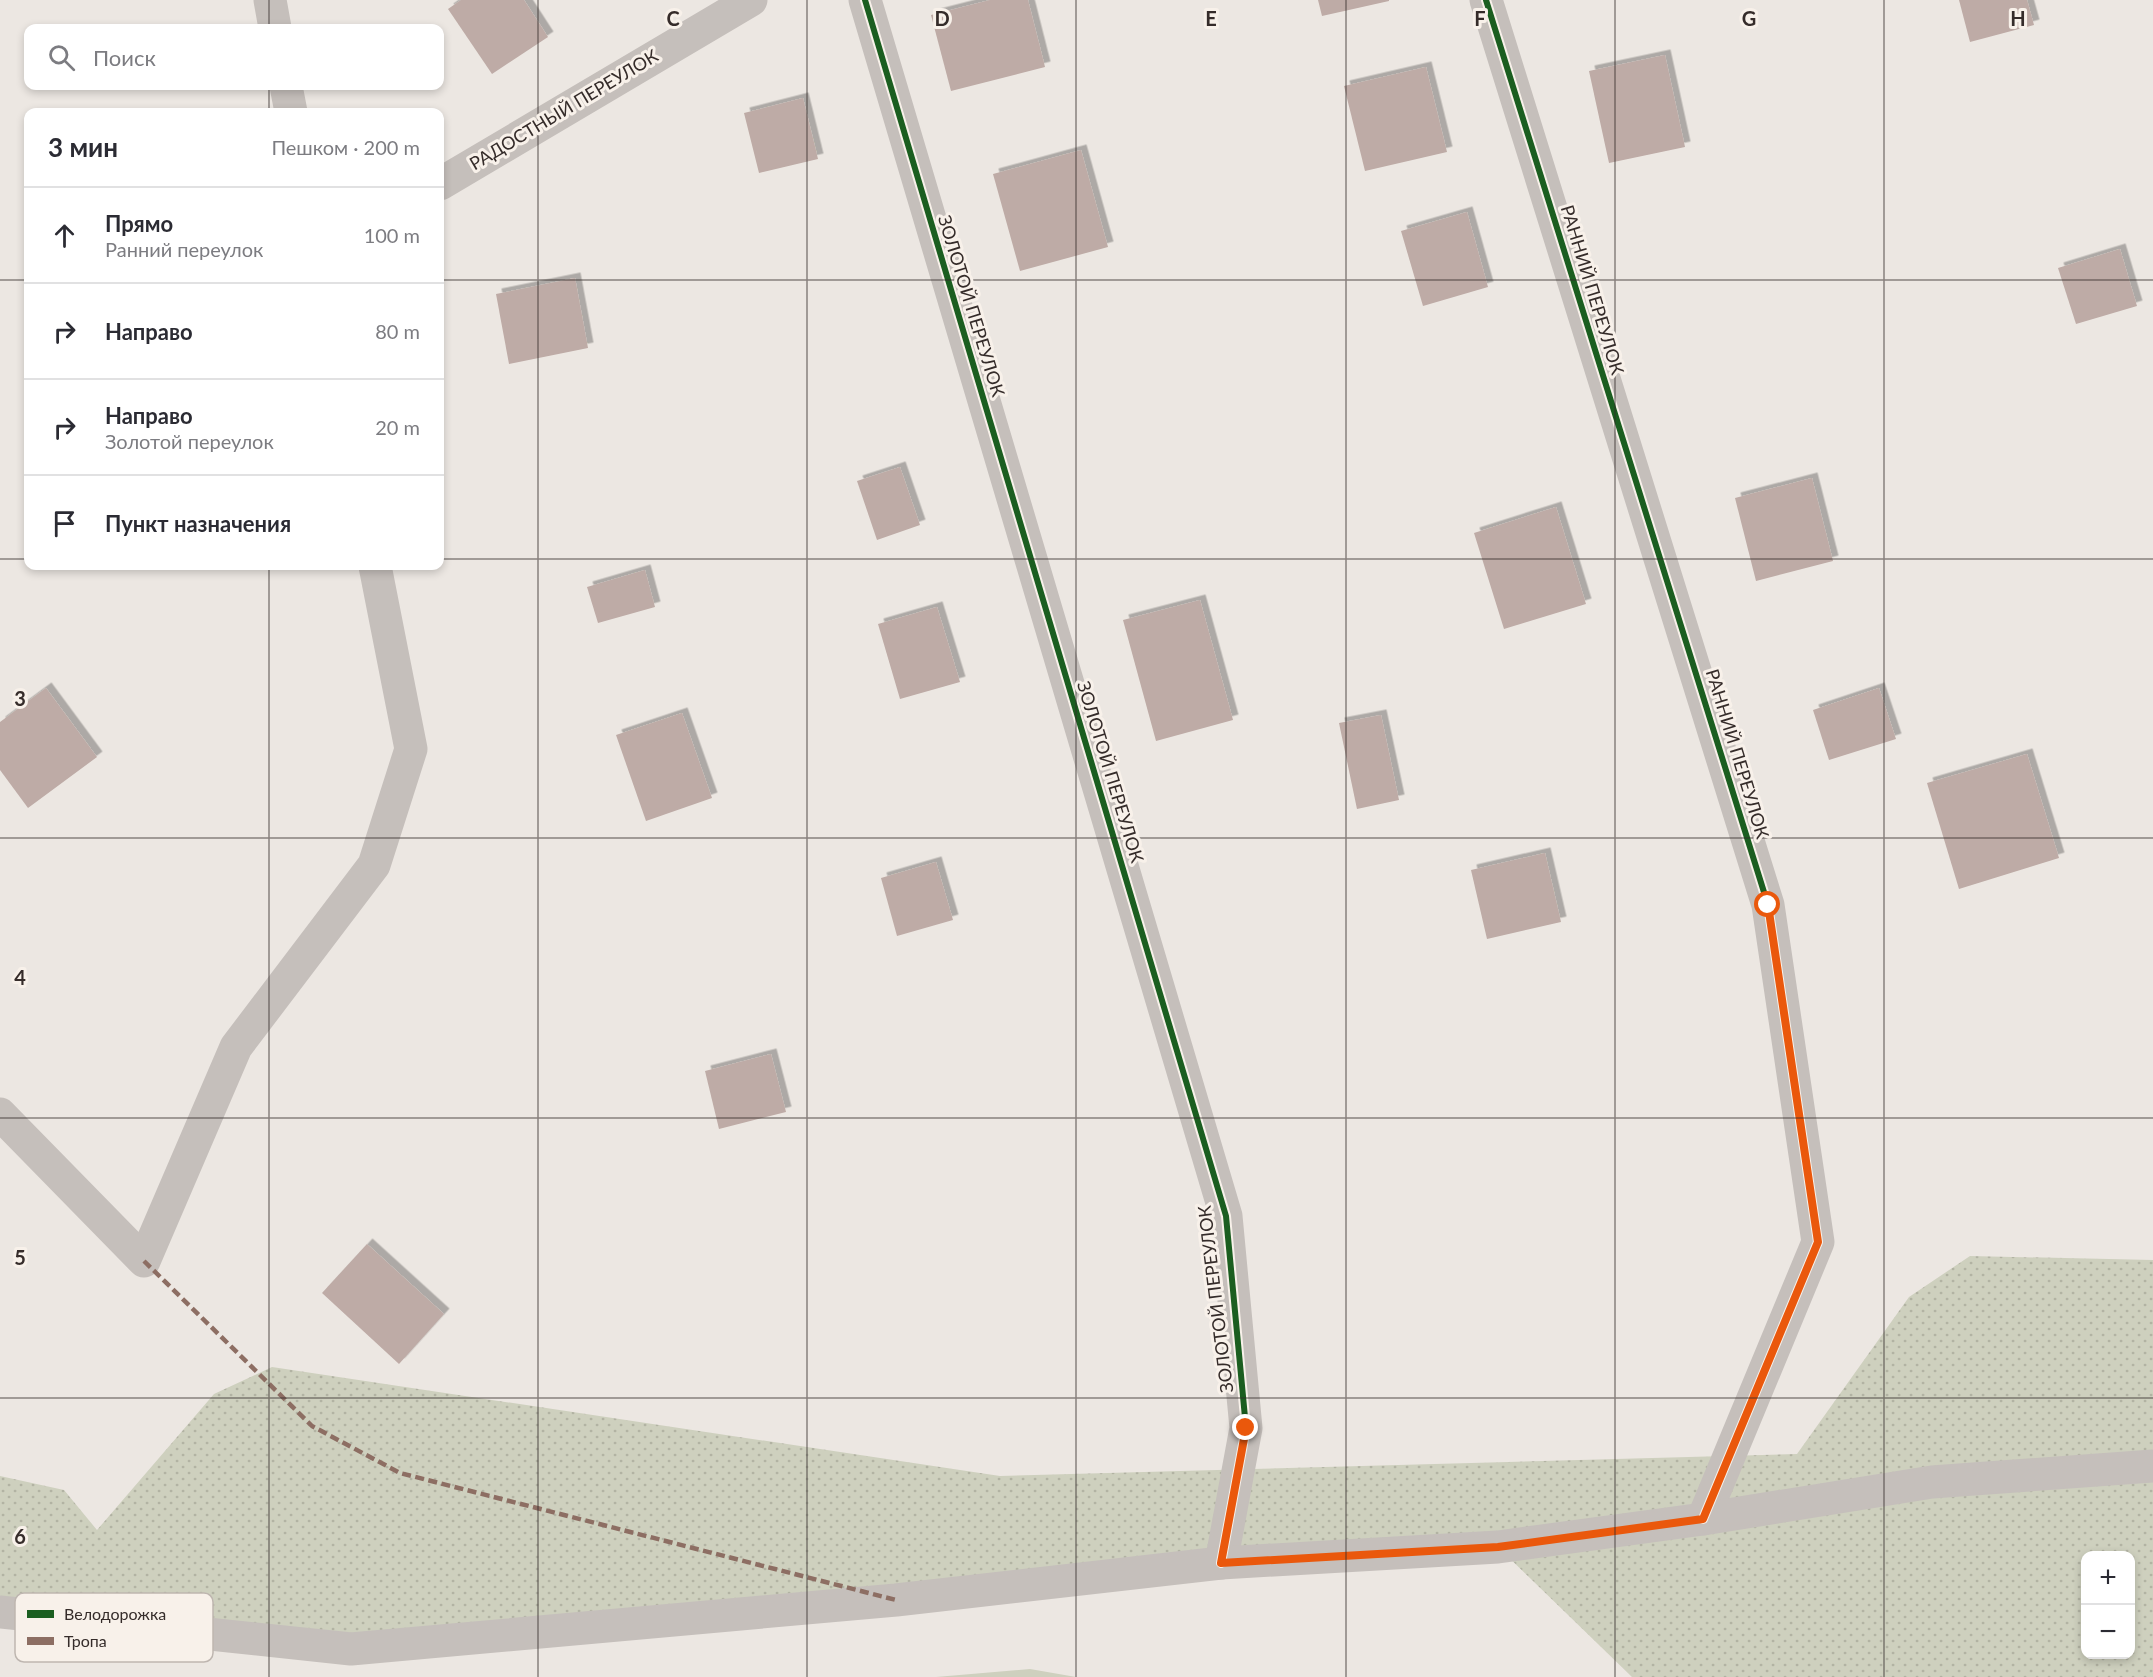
<!DOCTYPE html>
<html lang="ru">
<head>
<meta charset="utf-8">
<style>
  body { margin:0; font-family:Lato,sans-serif; background:#f2f2f3; color:#2b2b33 }
  .controls { position:absolute; right:18px; bottom:18px; display:grid; overflow:hidden; border-radius:12px; box-shadow:0 3px 9px #0003 }
  .controls button { width:54px; height:54px; display:grid; place-items:center; padding:0; border:0; border-bottom:2px solid #e1e1e2; background:#fff; color:#2b2b33; font:30px sans-serif }
  .stop { position:absolute; width:18px; height:18px; margin:-14px; border:4px solid #ea580c; border-radius:50%; background:#fff }
  .stop.end { background:#ea580c; border-color:#fff; box-shadow:0 2px 6px #0008 }
  .list { margin:0; padding:0; list-style:none }
  h2 { display:flex; justify-content:space-between; align-items:center; height:78px; margin:0; padding:0 24px; font-size:26px }
  h2 small { font-size:20px; font-weight:400; color:#7c7c81 }
  .list li { display:grid; grid-template-columns:39px 1fr auto; gap:18px; align-items:center; box-sizing:border-box; height:96px; padding:0 24px; border-top:2px solid #e1e1e2 }
  .list b { display:block; font-size:22px; white-space:nowrap }
  .list p { margin:0; font-size:20px; white-space:nowrap; color:#7c7c81 }
  .list em { font-size:20px; font-style:normal; color:#7c7c81 }
  .icon { flex:none; width:33px; height:33px; fill:none; stroke:currentColor; stroke-width:2; stroke-linecap:round; stroke-linejoin:round }
  .map { position:relative; flex:none; width:2153px; height:1677px; overflow:hidden }
  .search { position:absolute; background:#fff; box-shadow:0 3px 9px #0003; left:24px; top:24px; width:420px; height:66px; display:flex; align-items:center; gap:15px; box-sizing:border-box; padding:0 21px; border-radius:12px; color:#7c7c81; font-size:22px }
  .panel { position:absolute; background:#fff; box-shadow:0 3px 9px #0003; left:24px; top:108px; width:420px; height:462px; border-radius:12px }
  .map>svg:first-child { display:block }
  .green { fill:url(#green-dots); fill-rule:evenodd }
  .pitch { fill:#ced0be }
  .building { fill:#beaba6; filter:url(#shadow) }
  .lines { fill:none; stroke-linecap:round; stroke-linejoin:round }
  .minor { stroke:#c5bfbb; stroke-width:33 }
  .quiet { stroke:#8d6e63; stroke-width:4.5; stroke-dasharray:9 4.5; stroke-linecap:butt }
  .cycleway-casing { stroke:#f8f1ea; stroke-width:10 }
  .cycleway { stroke:#1b5e20; stroke-width:6 }
  .route { stroke:#ea580c; stroke-width:8 }
  .grid { fill:none; stroke:#352c2a; stroke-width:1.5; stroke-opacity:0.55 }
  .labels { text-anchor:middle; stroke-width:6; stroke-linejoin:round; paint-order:stroke }
  .street-label { font-size:18px; fill:#352c2a; stroke:#f8f1ea }
  .key { fill:#f8f1ea; stroke:#beb6b0; stroke-width:1.5 }
  .key-label { font-size:16px; fill:#352c2a }
  .grid-label { font-size:20px; text-anchor:middle; font-weight:bold; fill:#352c2a; stroke:#f8f1ea; stroke-width:6; stroke-linejoin:round; paint-order:stroke }
</style>
</head>
<body>
<div class="map">
<svg width="2153" height="1677" viewBox="0 0 2153 1677">
  <defs>
    <pattern id="green-dots" width="8" height="8" patternUnits="userSpaceOnUse" patternTransform="scale(1.5)"><rect width="8" height="8" fill="#ced0be"/><path d="M2 2h.1M6 6h.1" fill="none" stroke="#b2b3a3" stroke-width="1.8" stroke-linecap="round"/></pattern>
    <filter id="shadow"><feDropShadow dx="5.5" dy="-5.5" stdDeviation="0" flood-color="#0004"/></filter>
  </defs>
  <rect width="100%" height="100%" fill="#ece7e2"/>
  <path class="green" d="M1970 1256 2153 1260V1677H1632L1498 1547 351 1649 0 1612V1476L64 1490 97 1530 214 1394 272 1367 1000 1476 1797 1454 1909 1297ZM2086 1556H2130V1654H2086Z"/>
  <path class="pitch" d="M1030 1669 1076 1677H936Z"/>
  <g class="building">
    <path d="M461 0H524L548 37 492 74 448 9Z"/>
    <path d="M990 0H1028L1045 67 951 91 931 15Z"/>
    <path d="M1318 0H1389V1L1322 16Z"/>
    <path d="M1959 0H2027L2034 25 1970 42Z"/>
    <path d="M1665 55 1685 147 1609 163 1589 71Z"/>
    <path d="M1426 67 1447 152 1365 171 1344 86Z"/>
    <path d="M803 98 818 159 759 173 744 113Z"/>
    <path d="M1081 150 1108 247 1020 271 993 174Z"/>
    <path d="M1467 212 1488 287 1423 306 1401 231Z"/>
    <path d="M2120 249 2137 306 2076 324 2058 268Z"/>
    <path d="M575 278 588 348 509 364 496 294Z"/>
    <path d="M900 467 920 525 877 540 857 481Z"/>
    <path d="M1812 478 1833 561 1756 581 1735 498Z"/>
    <path d="M1556 507 1586 604 1504 629 1474 533Z"/>
    <path d="M645 570 655 607 598 623 587 587Z"/>
    <path d="M1200 600 1233 720 1156 741 1123 620Z"/>
    <path d="M937 607 960 682 900 699 878 624Z"/>
    <path d="M46 688 97 757 28 808 0 770V722Z"/>
    <path d="M1879 688 1896 739 1829 760 1813 710Z"/>
    <path d="M682 713 712 798 646 821 616 735Z"/>
    <path d="M1381 715 1399 800 1357 809 1339 723Z"/>
    <path d="M2027 754 2059 858 1959 889 1927 783Z"/>
    <path d="M1545 853 1561 922 1487 939 1471 870Z"/>
    <path d="M936 862 953 920 897 936 881 878Z"/>
    <path d="M771 1054 786 1112 719 1129 705 1071Z"/>
    <path d="M367 1244 444 1314 399 1364 322 1293Z"/>
  </g>
  <g class="lines">
    <g class="minor">
      <path d="M270 0 275 28"/>
      <path d="M865 0 1226 1216 1246 1428 1221 1563"/>
      <path d="M1486 0 1768 905 1818 1242 1703 1519"/>
      <path d="M286 86 291 112"/>
      <path d="M440 184 751 0"/>
      <path d="M0 1114 144 1261 236 1047 374 865 411 749 375 566"/>
      <path d="M0 1612 351 1649 896 1600 1221 1563 1498 1547 1703 1519 1932 1482 2153 1466"/>
    </g>
    <path class="quiet" d="M144 1261 312 1426 400 1473 896 1600"/>
    <g class="cycleway-casing">
      <g id="cycleway">
        <path d="M865 0 1226 1216 1246 1428 1221 1563"/>
        <path d="M1486 0 1768 905 1818 1242 1703 1519"/>
      </g>
    </g>
    <use href="#cycleway" class="cycleway"/>
  </g>
  <g class="lines">
    <path class="route" d="M1246 1428 1221 1563 1498 1547 1703 1519 1818 1242 1768 905"/>
  </g>
  <path class="grid" d="M269 0V28M538 0V1677M807 0V1677M1076 0V1677M1346 0V1677M1615 0V1677M1884 0V1677M269 86V112M0 280H28M440 280H2153M0 559H28M440 559H2153M269 566V1677M0 838H2153M0 1118H2153M0 1398H2153"/>
  <g class="labels">
    <g class="street-label">
      <text transform="translate(564 110) rotate(-31)" y="6">РАДОСТНЫЙ ПЕРЕУЛОК</text>
      <text transform="translate(1592 290) rotate(73)" y="6">РАННИЙ ПЕРЕУЛОК</text>
      <text transform="translate(971 306) rotate(73)" y="6">ЗОЛОТОЙ ПЕРЕУЛОК</text>
      <text transform="translate(1737 754) rotate(73)" y="6">РАННИЙ ПЕРЕУЛОК</text>
      <text transform="translate(1110 772) rotate(73)" y="6">ЗОЛОТОЙ ПЕРЕУЛОК</text>
      <text transform="translate(1216 1299) rotate(-97)" y="6">ЗОЛОТОЙ ПЕРЕУЛОК</text>
    </g>
  </g>
  <rect x="15" y="1593" width="198" height="69" rx="9" class="key"/>
  <rect x="27" y="1610" width="27" height="8" fill="#1b5e20"/>
  <rect x="27" y="1637" width="27" height="8" fill="#8d6e63"/>
  <g class="key-label">
    <text x="64" y="1620">Велодорожка</text>
    <text x="64" y="1647">Тропа</text>
  </g>
  <g class="grid-label">
    <text x="673" y="26">C</text>
    <text x="942" y="26">D</text>
    <text x="1211" y="26">E</text>
    <text x="1480" y="26">F</text>
    <text x="1749" y="26">G</text>
    <text x="2018" y="26">H</text>
    <text x="20" y="706">3</text>
    <text x="20" y="985">4</text>
    <text x="20" y="1265">5</text>
    <text x="20" y="1544">6</text>
  </g>
</svg>
<div class="controls">
<button>+</button>
<button>−</button>
</div>
<div class="stop" style="left:1768px;top:905px"></div>
<div class="stop end" style="left:1246px;top:1428px"></div>
<div class="search"><svg class="icon" aria-label="search" viewBox="0 0 24 24"><circle cx="10" cy="10" r="6"/><path d="M15 15l6 6"/></svg>Поиск</div>
<section class="panel">
<h2>3 мин<small>Пешком · 200 m</small></h2>
<ul class="list">
<li><svg class="icon" aria-label="ahead" viewBox="0 0 24 24"><path d="M12 20V5M6 11l6-6 6 6"/></svg><div><b>Прямо</b><p>Ранний переулок</p></div><em>100 m</em></li>
<li><svg class="icon" aria-label="right" viewBox="0 0 24 24"><path d="M7 20v-9h11M14 6l5 5-5 5"/></svg><div><b>Направо</b></div><em>80 m</em></li>
<li><svg class="icon" aria-label="right" viewBox="0 0 24 24"><path d="M7 20v-9h11M14 6l5 5-5 5"/></svg><div><b>Направо</b><p>Золотой переулок</p></div><em>20 m</em></li>
<li><svg class="icon" aria-label="arrive" viewBox="0 0 24 24"><path d="M6 21V4h12l-3 4 3 4H6"/></svg><div><b>Пункт назначения</b></div></li>
</ul>
</section>
</div>
</body>
</html>
